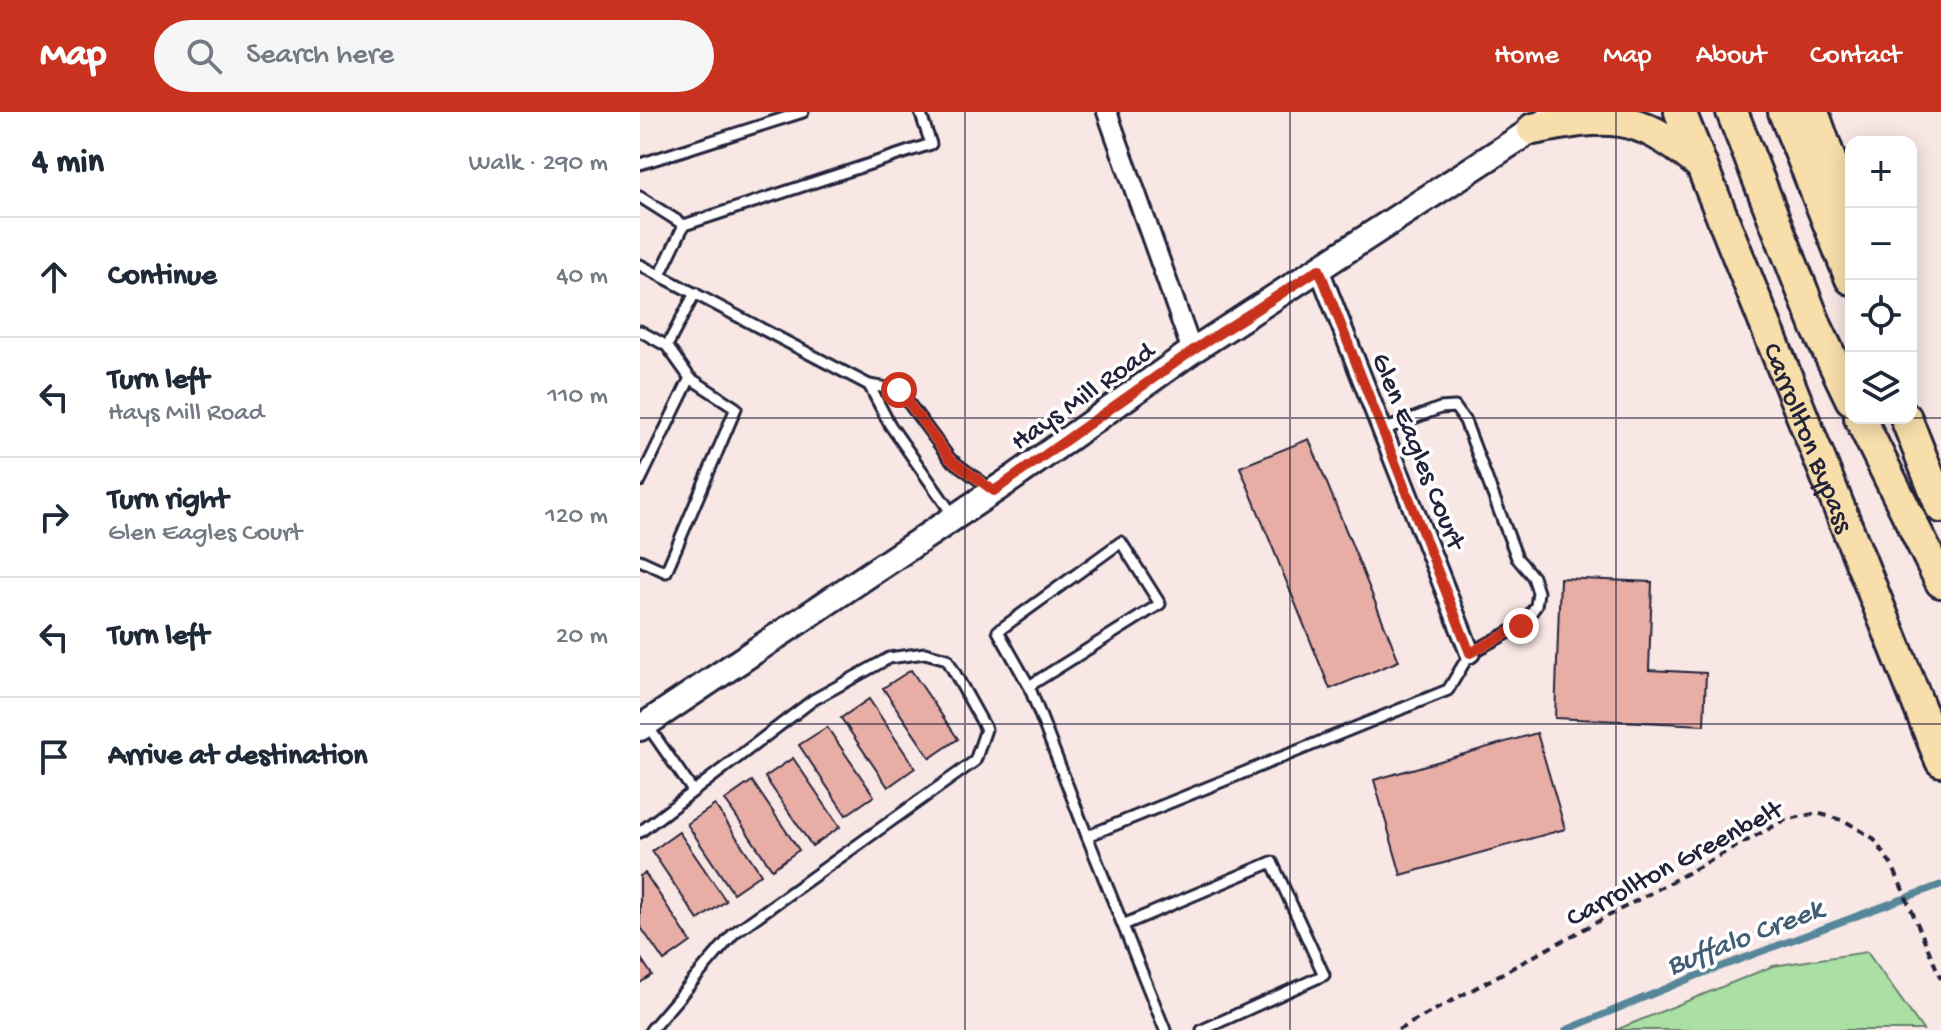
<!DOCTYPE html>
<html lang="en">
<head>
<meta charset="utf-8">
<style>
  body { margin:0; font-family:"Gochi Hand",sans-serif; background:#f6f6f7; color:#1f2937 }
  .controls { position:absolute; right:24px; top:24px; display:grid; overflow:hidden; border-radius:16px; box-shadow:0 4px 20px #0003 }
  .controls button { width:72px; height:72px; display:grid; place-items:center; padding:0; border:0; border-bottom:2px solid #e0e1e3; background:#fff; color:#1f2937; font:40px sans-serif }
  .stop { position:absolute; width:24px; height:24px; margin:-18px; border:6px solid #c8321e; border-radius:50%; background:#fff }
  .stop.end { background:#c8321e; border-color:#fff; box-shadow:0 2px 8px #0008 }
  .list { margin:0; padding:0; list-style:none }
  h2 { display:flex; justify-content:space-between; align-items:center; height:104px; margin:0; padding:0 32px; font-size:34px }
  h2 small { font-size:26px; font-weight:400; color:#747a83 }
  .list li { display:grid; grid-template-columns:52px 1fr auto; gap:24px; align-items:center; box-sizing:border-box; height:120px; padding:0 32px; border-top:2px solid #e0e1e3 }
  .list b { display:block; font-size:30px; white-space:nowrap }
  .list p { margin:0; font-size:26px; white-space:nowrap; color:#747a83 }
  .list em { font-size:26px; font-style:normal; color:#747a83 }
  .icon { flex:none; width:44px; height:44px; fill:none; stroke:currentColor; stroke-width:2; stroke-linecap:round; stroke-linejoin:round }
  .map { position:relative; flex:none; width:1301px; height:918px; overflow:hidden }
  header { display:flex; align-items:center; gap:48px; box-sizing:border-box; height:112px; padding:0 40px; background:#c8321e; color:#fff }
  header strong { font-size:38px }
  nav { display:flex; gap:44px; margin-inline-start:auto; font-size:28px }
  .search { width:560px; height:72px; background:#f6f6f7; display:flex; align-items:center; gap:20px; box-sizing:border-box; padding:0 28px; border-radius:44px; color:#747a83; font-size:30px }
  main { display:flex }
  aside { flex:1; background:#fff }
  .map>svg:first-child { display:block }
  .green { fill:#aae0a3; stroke:#66816f; stroke-width:2 }
  .lines { fill:none; stroke-linecap:round; stroke-linejoin:round }
  .stream { stroke:#57869a; stroke-width:7 }
  .building { fill:#e8aea6; stroke:#22223b; stroke-width:2 }
  .service-casing { stroke:#22223b; stroke-width:15 }
  .minor-casing { stroke:#22223b; stroke-width:24 }
  .tertiary-casing { stroke:#22223b; stroke-width:30 }
  .primary-casing { stroke:#22223b; stroke-width:36 }
  .path { stroke:#22223b; stroke-width:4; stroke-dasharray:8 6; stroke-linecap:butt }
  .service { stroke:#fff; stroke-width:9 }
  .minor { stroke:#fff; stroke-width:18 }
  .tertiary { stroke:#fff; stroke-width:24 }
  .primary { stroke:#f8deab; stroke-width:30 }
  .route { stroke:#c8321e; stroke-width:10 }
  .grid { fill:none; stroke:#22223b; stroke-width:2; stroke-opacity:0.55 }
  .labels { text-anchor:middle; stroke-width:7; stroke-linejoin:round; paint-order:stroke }
  .street-label { font-size:28px; fill:#22223b; stroke:#fff }
  .water-label { font-size:30px; font-style:italic; fill:#415c73; stroke:#fff }
</style>
</head>
<body>
<header>
<strong>Map</strong>
<div class="search"><svg class="icon" aria-label="search" viewBox="0 0 24 24"><circle cx="10" cy="10" r="6"/><path d="M15 15l6 6"/></svg>Search here</div>
<nav><a>Home</a><a>Map</a><a>About</a><a>Contact</a></nav>
</header>
<main>
<aside>
<h2>4 min<small>Walk · 290 m</small></h2>
<ul class="list">
<li><svg class="icon" aria-label="ahead" viewBox="0 0 24 24"><path d="M12 20V5M6 11l6-6 6 6"/></svg><div><b>Continue</b></div><em>40 m</em></li>
<li><svg class="icon" aria-label="left" viewBox="0 0 24 24"><path d="M17 20v-9H6M10 6l-5 5 5 5"/></svg><div><b>Turn left</b><p>Hays Mill Road</p></div><em>110 m</em></li>
<li><svg class="icon" aria-label="right" viewBox="0 0 24 24"><path d="M7 20v-9h11M14 6l5 5-5 5"/></svg><div><b>Turn right</b><p>Glen Eagles Court</p></div><em>120 m</em></li>
<li><svg class="icon" aria-label="left" viewBox="0 0 24 24"><path d="M17 20v-9H6M10 6l-5 5 5 5"/></svg><div><b>Turn left</b></div><em>20 m</em></li>
<li><svg class="icon" aria-label="arrive" viewBox="0 0 24 24"><path d="M6 21V4h12l-3 4 3 4H6"/></svg><div><b>Arrive at destination</b></div></li>
</ul>
</aside>
<div class="map">
<svg width="1301" height="918" viewBox="0 0 1301 918">
  <rect width="100%" height="100%" fill="#f8e7e4"/>
  <filter id="ink" filterUnits="userSpaceOnUse"><feTurbulence type="fractalNoise" baseFrequency=".0125" numOctaves="2"/><feDisplacementMap in="SourceGraphic" scale="16" xChannelSelector="R" yChannelSelector="G"/><feConvolveMatrix kernelMatrix="1 2 1 2 8 2 1 2 1" color-interpolation-filters="sRGB"/></filter>
  <g filter="url(#ink)">
    <path class="green" d="M1227 840 1283 918H976L1133 854Z"/>
    <g class="lines">
      <path class="stream" d="M926 918 1056 864 1300 773"/>
    </g>
    <g class="building">
      <path d="M669 327 759 549 690 577 600 355Z"/>
      <path d="M920 466 1012 470 1009 558 1066 561 1064 613 915 606Z"/>
      <path d="M271 558 318 627 290 646 243 576Z"/>
      <path d="M229 587 275 656 248 675 201 606Z"/>
      <path d="M187 615 234 684 206 703 159 633Z"/>
      <path d="M897 621 925 717 761 763 734 668Z"/>
      <path d="M153 646 200 715 172 734 125 665Z"/>
      <path d="M112 669 159 738 132 757 85 688Z"/>
      <path d="M75 693 121 762 93 781 47 712Z"/>
      <path d="M39 720 86 789 58 808 12 739Z"/>
      <path d="M5 761 51 830 24 849 0 814V764Z"/>
      <path d="M0 845 12 863 0 871Z"/>
    </g>
    <g class="lines">
      <g class="service-casing">
        <g id="service">
          <path d="M0 52 163 0"/>
          <path d="M0 85 44 113"/>
          <path d="M0 153 229 273"/>
          <path d="M20 163 44 113 291 32 280 0"/>
          <path d="M0 219 27 234 55 181"/>
          <path d="M27 234 50 266"/>
          <path d="M0 369 50 266 96 296 26 460 0 448"/>
          <path d="M313 403 250 313 229 273 259 278 310 347 351 377"/>
          <path d="M389 574 520 492 481 430 358 519 389 574 447 724"/>
          <path d="M7 613 53 679"/>
          <path d="M0 720 173 588 249 546 285 541 307 547 346 617 335 649 94 821 11 918"/>
          <path d="M483 813 632 750 684 863 562 918"/>
          <path d="M525 918 447 724 808 578 830 541 881 514 896 494 898 480 893 465 877 446 825 309 815 295 800 296 743 318"/>
        </g>
      </g>
      <g class="minor-casing">
        <g id="minor">
          <path d="M467 0 552 239"/>
          <path d="M679 157 830 541"/>
        </g>
      </g>
      <g class="tertiary-casing">
        <path id="tertiary" d="M0 616 373 366 552 239 907 8"/>
      </g>
      <g class="primary-casing">
        <g id="primary">
          <path id="s1" d="M1040 0 1301 649"/>
          <path d="M1092 0 1177 216 1211 287"/>
          <path d="M1144 0 1211 167"/>
          <path d="M1173 0 1211 106"/>
          <path d="M893 17C969 2 995 0 1056 49"/>
          <path d="M1220 306 1301 470"/>
          <path d="M1266 306 1301 395"/>
        </g>
      </g>
      <path class="path" d="M758 918 1145 708 1177 701 1205 709 1233 726 1253 755 1301 867"/>
      <use href="#service" class="service"/>
      <use href="#minor" class="minor"/>
      <use href="#tertiary" class="tertiary"/>
      <use href="#primary" class="primary"/>
    </g>
  </g>
  <g class="lines" filter="url(#ink)">
    <path class="route" d="M259 278 310 347 354 379 552 239 679 157 830 541 881 514"/>
  </g>
  <path class="grid" d="M325 0V918M650 0V918M976 0V918M0 306H1211M1211 306H1271M1271 306H1301M0 612H1301"/>
  <g class="labels">
    <g class="street-label">
      <text transform="translate(441 282) rotate(-35)" y="10">Hays Mill Road</text>
      <text dy="10" stroke="none"><textPath href="#s1" startOffset="350">Carrollton Bypass</textPath></text>
      <text transform="translate(781 338) rotate(68)" y="10">Glen Eagles Court</text>
      <text transform="translate(1033 749) rotate(-28)" y="10">Carrollton Greenbelt</text>
    </g>
    <g class="water-label">
      <text transform="translate(1104 823) rotate(-21)" y="10">Buffalo Creek</text>
    </g>
  </g>
</svg>
<div class="controls">
<button>+</button>
<button>−</button>
<button><svg class="icon" aria-label="locate" viewBox="0 0 24 24"><circle cx="12" cy="12" r="6"/><path d="M12 2v4M12 18v4M2 12h4M18 12h4"/></svg></button>
<button><svg class="icon" aria-label="layers" viewBox="0 0 24 24"><path d="M12 4l9 5-9 5-9-5zM3 14l9 5 9-5"/></svg></button>
</div>
<div class="stop" style="left:259px;top:278px"></div>
<div class="stop end" style="left:881px;top:514px"></div>
</div>
</main>
</body>
</html>
